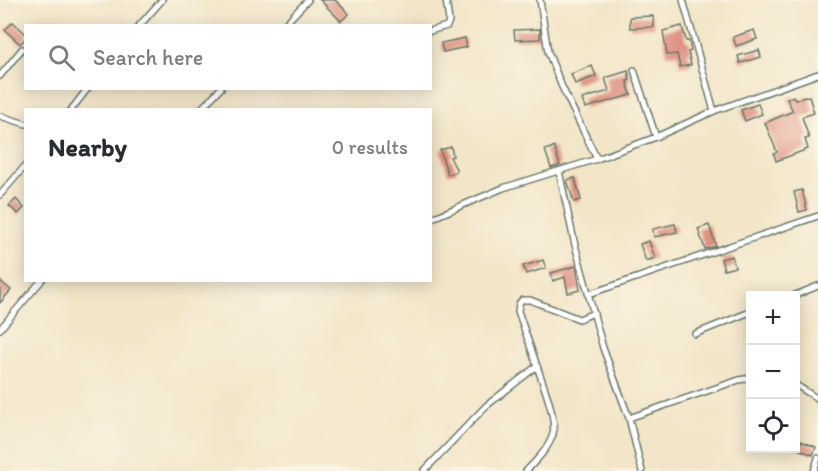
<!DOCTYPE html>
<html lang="en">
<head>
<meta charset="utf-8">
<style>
  body { margin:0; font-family:Itim,sans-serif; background:#f2f2f3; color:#2b2b33 }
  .controls { position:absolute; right:18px; bottom:18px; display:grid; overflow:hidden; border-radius:0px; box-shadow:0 3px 15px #0003 }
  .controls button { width:54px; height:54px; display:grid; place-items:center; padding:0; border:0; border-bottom:2px solid #e1e1e2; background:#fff; color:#2b2b33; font:30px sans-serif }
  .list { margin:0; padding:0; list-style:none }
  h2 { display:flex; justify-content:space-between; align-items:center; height:78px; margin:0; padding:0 24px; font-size:26px }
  h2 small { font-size:20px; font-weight:400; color:#7c7c81 }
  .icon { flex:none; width:33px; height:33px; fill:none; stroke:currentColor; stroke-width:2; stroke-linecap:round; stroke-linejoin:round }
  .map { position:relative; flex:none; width:818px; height:471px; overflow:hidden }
  .search { position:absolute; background:#fff; box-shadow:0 3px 15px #0003; left:24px; top:24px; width:408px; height:66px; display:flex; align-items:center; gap:15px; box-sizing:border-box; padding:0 21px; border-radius:0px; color:#7c7c81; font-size:22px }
  .panel { position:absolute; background:#fff; box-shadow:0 3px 15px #0003; left:24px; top:108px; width:408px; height:174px; border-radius:0px }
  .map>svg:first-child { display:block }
  .building { fill:#df8f80 }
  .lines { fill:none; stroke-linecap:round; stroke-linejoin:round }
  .minor-casing { stroke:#697868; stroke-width:8 }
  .minor { stroke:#fff; stroke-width:5 }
</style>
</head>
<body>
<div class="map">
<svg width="818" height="471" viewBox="0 0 818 471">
  <rect width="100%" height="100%" fill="#fcf5e5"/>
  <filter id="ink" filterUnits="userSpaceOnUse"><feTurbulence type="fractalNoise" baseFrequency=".0167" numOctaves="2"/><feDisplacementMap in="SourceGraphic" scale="12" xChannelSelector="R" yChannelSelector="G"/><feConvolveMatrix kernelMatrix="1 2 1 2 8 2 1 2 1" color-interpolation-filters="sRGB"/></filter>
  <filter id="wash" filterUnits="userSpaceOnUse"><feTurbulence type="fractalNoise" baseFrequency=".008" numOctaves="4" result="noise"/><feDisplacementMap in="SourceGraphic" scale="24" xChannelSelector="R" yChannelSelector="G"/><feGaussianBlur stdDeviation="1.35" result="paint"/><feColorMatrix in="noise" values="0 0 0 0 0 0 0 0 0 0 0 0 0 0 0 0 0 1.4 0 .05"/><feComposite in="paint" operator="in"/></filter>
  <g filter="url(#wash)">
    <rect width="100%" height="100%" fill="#f2e5c8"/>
    <g id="blocks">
      <g class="building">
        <path d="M320 0H335L349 14 341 21Z"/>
        <path d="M653 16 654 27 630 28V17Z"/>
        <path d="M13 22 26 34V38L20 44 5 30Z"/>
        <path d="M682 26 686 41H689L691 51 688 52 691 65 680 67 677 54 667 55 663 31Z"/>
        <path d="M514 30 540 29V39L515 40Z"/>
        <path d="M754 30 757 39 736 46 733 37Z"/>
        <path d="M465 38 467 47 443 52 441 43Z"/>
        <path d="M759 50 761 57 740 63 738 56Z"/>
        <path d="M592 66 596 76 575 84 571 74Z"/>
        <path d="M628 71 630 80 627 81 631 95 585 108 582 99 609 91 605 78Z"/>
        <path d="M793 96 795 100 809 96 814 113 802 117 809 138 805 139 808 149 776 161 774 154 777 152 765 123 793 111 787 99Z"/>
        <path d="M758 104 762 114 745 121 741 110Z"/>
        <path d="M451 147 453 156 450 157 457 171 448 175 440 150Z"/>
        <path d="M554 147 560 165 551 168 545 150Z"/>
        <path d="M575 178 581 200 574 202 567 180Z"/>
        <path d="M802 190 807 210 799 212 794 192Z"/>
        <path d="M16 199 24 208 18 214 9 206Z"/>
        <path d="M675 224 677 232 654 237 653 229Z"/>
        <path d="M709 225 716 246 705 249 698 229Z"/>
        <path d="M649 241 655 258 646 261 640 244Z"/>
        <path d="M732 256 735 267 724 270 721 259Z"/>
        <path d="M543 260 546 268 526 274 523 266Z"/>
        <path d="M576 266 580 290 568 293 565 277 553 281 551 273Z"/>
        <path d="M0 281 11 290 0 303Z"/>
        <path d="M801 441 816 447 813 455 798 449Z"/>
      </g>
    </g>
  </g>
  <g filter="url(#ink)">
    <use href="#blocks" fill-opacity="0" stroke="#697868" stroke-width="1.5"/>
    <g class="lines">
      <g class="minor-casing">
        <g id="minor">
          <path d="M540 0 548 52 562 87 597 159"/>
          <path d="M683 0 714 111"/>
          <path d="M139 26 162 0"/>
          <path d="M283 26 308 0"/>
          <path d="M430 31 447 26 449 21 446 0"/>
          <path d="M634 70 656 137"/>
          <path d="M0 76 22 49"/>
          <path d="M71 110 88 88"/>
          <path d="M200 110 221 88"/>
          <path d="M0 116 26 124"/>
          <path d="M559 171 574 241 603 348 629 418 642 471"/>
          <path d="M0 195 26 165"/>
          <path d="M430 219 503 188 597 159 656 137 714 111 818 74"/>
          <path d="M589 294 818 216"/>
          <path d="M793 296 818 286"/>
          <path d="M0 329 42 280"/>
          <path d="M695 334 750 312"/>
          <path d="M796 385 818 399"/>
          <path d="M629 418 739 380 750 378"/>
          <path d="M424 471 486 406 537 366 518 311 519 304 522 300H530L579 319 594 313"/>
          <path d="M526 471C536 461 549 448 553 434 557 418 542 382 537 366"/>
          <path d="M814 471 818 458"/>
        </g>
      </g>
      <use href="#minor" class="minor"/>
    </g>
  </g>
</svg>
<div class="controls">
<button>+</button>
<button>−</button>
<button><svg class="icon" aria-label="locate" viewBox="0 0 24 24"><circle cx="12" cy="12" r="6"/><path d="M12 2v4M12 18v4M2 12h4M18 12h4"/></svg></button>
</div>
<div class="search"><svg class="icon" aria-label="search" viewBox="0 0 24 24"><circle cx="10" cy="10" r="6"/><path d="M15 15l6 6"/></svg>Search here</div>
<section class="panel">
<h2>Nearby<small>0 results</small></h2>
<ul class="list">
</ul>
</section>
</div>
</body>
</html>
